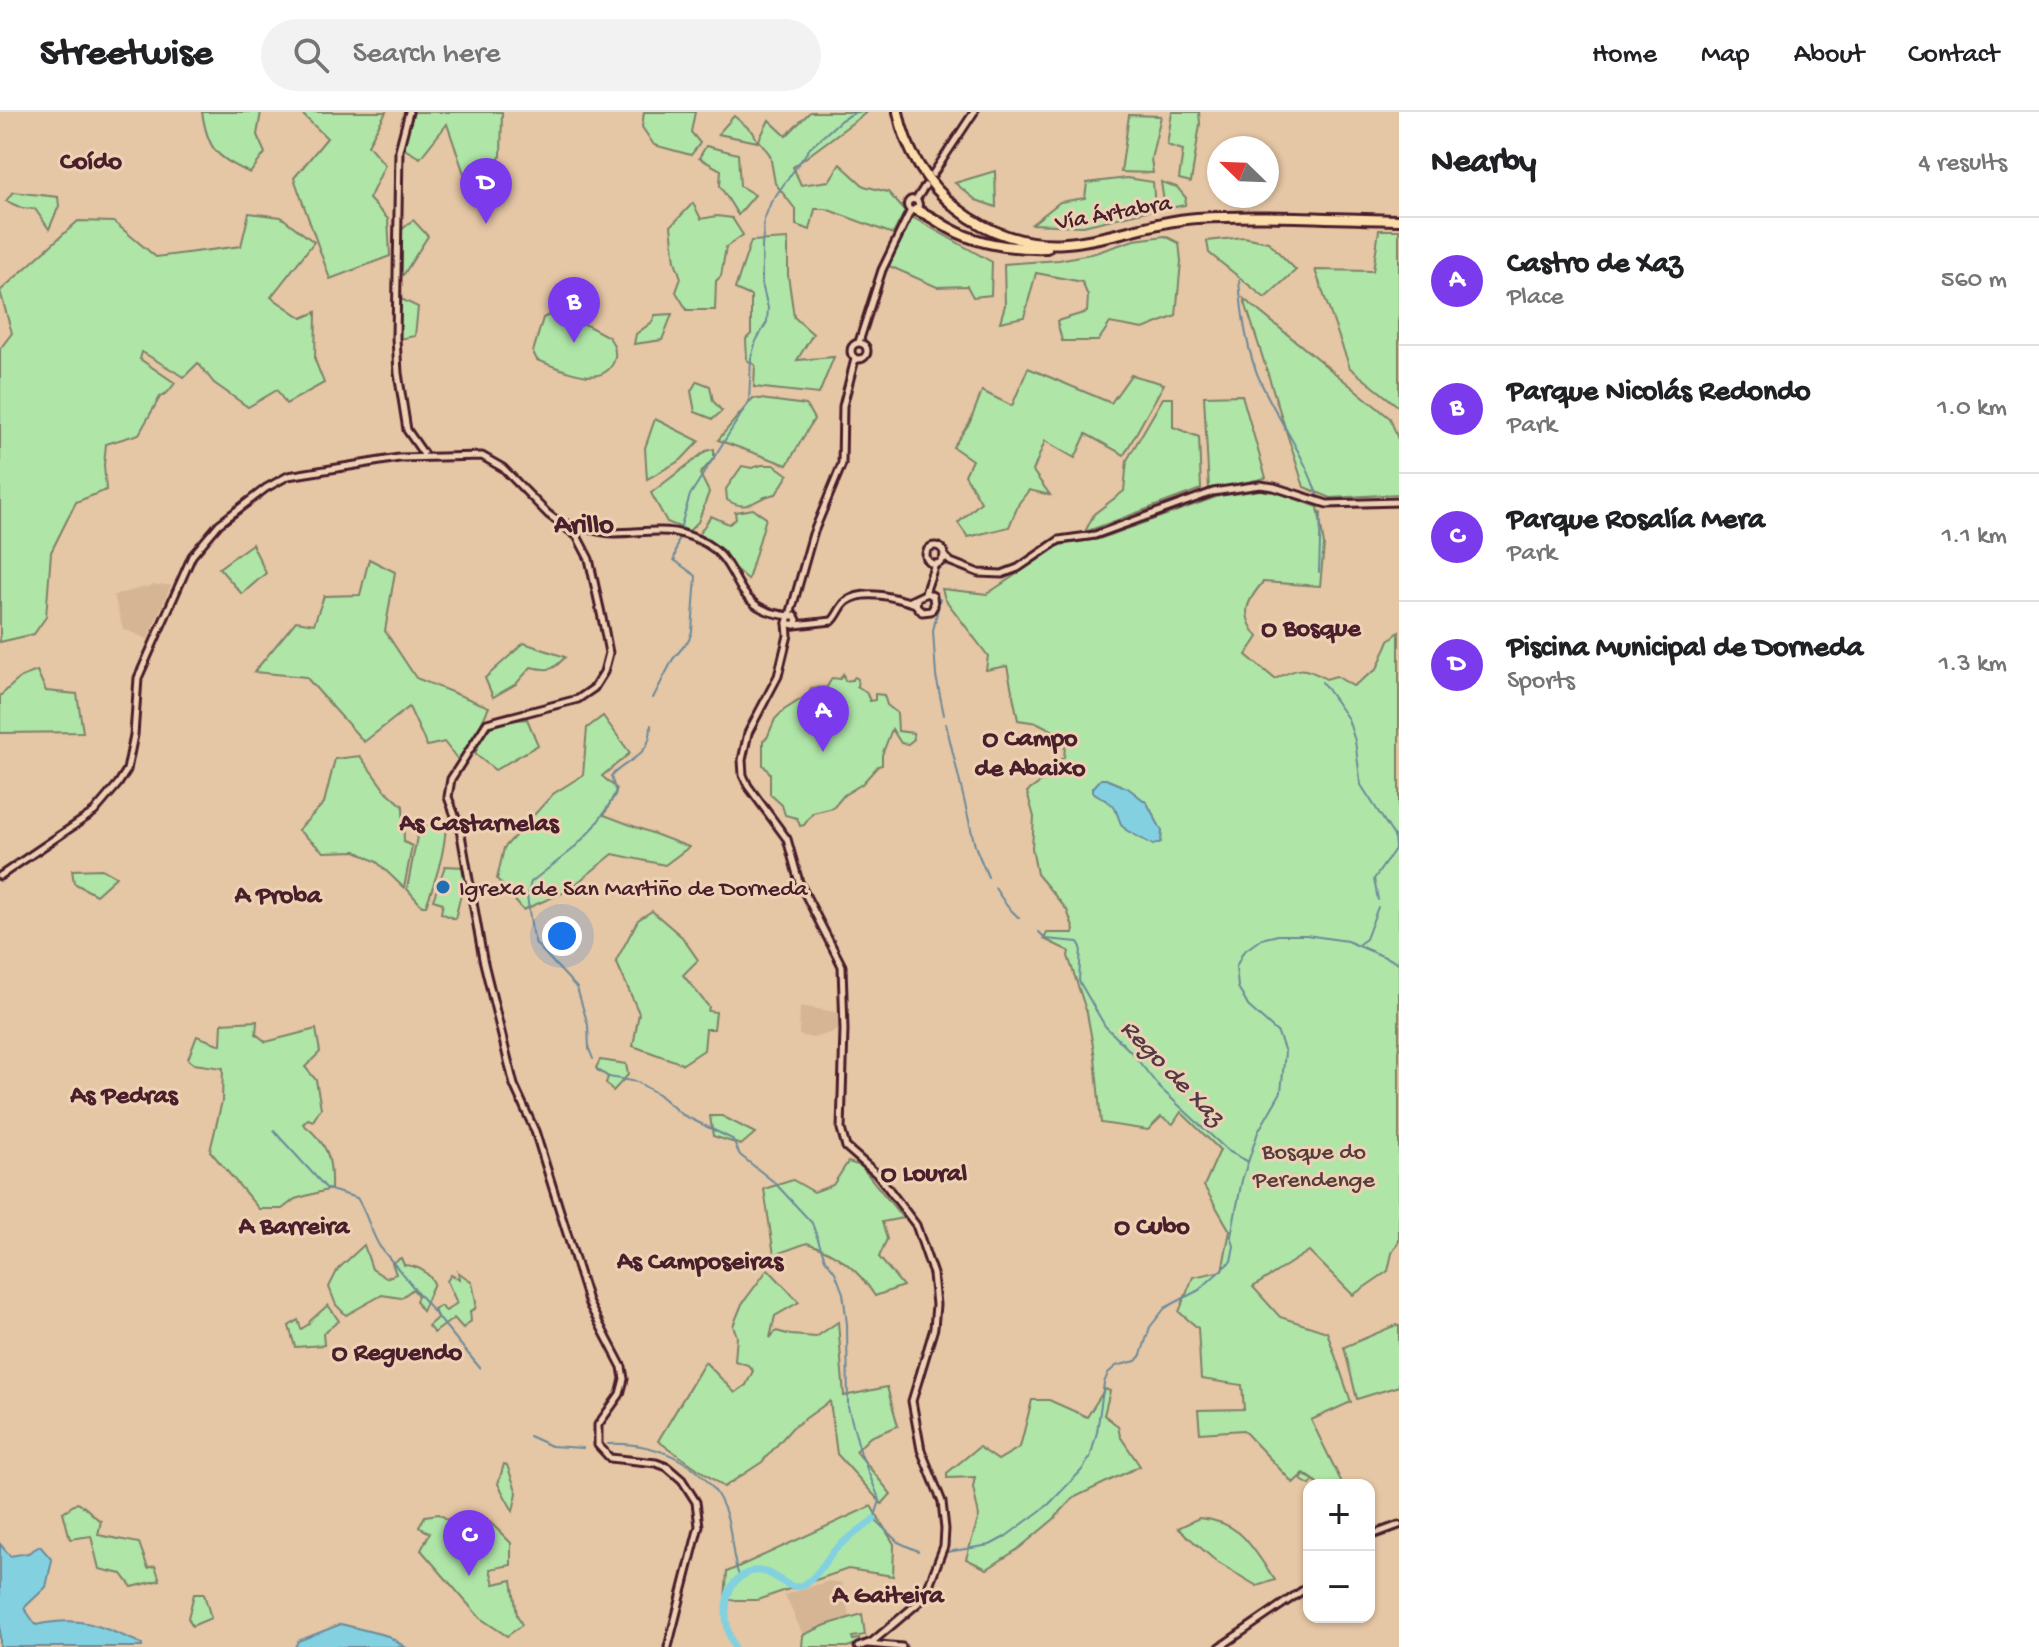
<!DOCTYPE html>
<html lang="en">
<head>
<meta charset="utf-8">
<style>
  body { margin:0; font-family:"Gochi Hand",sans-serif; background:#f2f2f2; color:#202124 }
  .controls { position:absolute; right:24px; bottom:24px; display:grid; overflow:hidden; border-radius:16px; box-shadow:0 2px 6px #0004 }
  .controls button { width:72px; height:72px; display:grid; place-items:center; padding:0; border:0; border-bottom:2px solid #e0e0e0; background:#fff; color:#202124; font:40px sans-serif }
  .compass { position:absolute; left:1207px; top:24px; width:72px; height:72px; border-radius:50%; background:#fff; box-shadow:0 2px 6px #0004; rotate:293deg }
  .you { position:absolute; left:562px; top:824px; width:28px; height:28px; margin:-20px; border:6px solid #fff; border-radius:50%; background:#1a73e8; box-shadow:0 0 0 12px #1a73e833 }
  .badge { display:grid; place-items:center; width:52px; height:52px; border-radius:50%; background:#7c3aed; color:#fff; font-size:26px; font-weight:700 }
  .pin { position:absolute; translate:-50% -66px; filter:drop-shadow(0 2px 4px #0008) }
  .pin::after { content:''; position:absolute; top:42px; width:28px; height:24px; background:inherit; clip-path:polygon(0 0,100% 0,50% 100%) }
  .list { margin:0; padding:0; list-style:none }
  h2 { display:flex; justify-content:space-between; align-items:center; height:104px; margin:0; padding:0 32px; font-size:34px }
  h2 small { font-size:26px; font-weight:400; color:#757577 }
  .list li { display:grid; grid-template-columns:52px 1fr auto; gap:24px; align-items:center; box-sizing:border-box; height:128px; padding:0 32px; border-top:2px solid #e0e0e0 }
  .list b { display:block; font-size:30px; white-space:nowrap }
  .list p { margin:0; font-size:26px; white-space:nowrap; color:#757577 }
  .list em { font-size:26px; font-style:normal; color:#757577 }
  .icon { flex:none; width:44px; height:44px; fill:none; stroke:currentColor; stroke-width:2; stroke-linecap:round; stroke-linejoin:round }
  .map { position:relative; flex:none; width:1399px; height:1535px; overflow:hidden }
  header { display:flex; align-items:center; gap:48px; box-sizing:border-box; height:112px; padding:0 40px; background:#fff; border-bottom:2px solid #e0e0e0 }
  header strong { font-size:38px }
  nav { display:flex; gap:44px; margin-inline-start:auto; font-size:28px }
  .search { width:560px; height:72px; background:#f2f2f2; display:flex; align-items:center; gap:20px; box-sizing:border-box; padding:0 28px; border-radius:44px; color:#757577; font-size:30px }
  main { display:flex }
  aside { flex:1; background:#fff }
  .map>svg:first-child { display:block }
  .built { fill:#d6b595 }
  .green { fill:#afe5a7; stroke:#7c8269; stroke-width:2 }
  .water { fill:#83d1e0; stroke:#6c8a98; stroke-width:2 }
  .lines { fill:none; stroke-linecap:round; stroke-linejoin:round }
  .stream { stroke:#6c8a98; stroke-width:2 }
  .river { stroke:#83d1e0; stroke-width:7 }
  .secondary-casing { stroke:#4a1f2b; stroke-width:11 }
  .highway-casing { stroke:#4a1f2b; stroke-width:14 }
  .secondary { stroke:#edd1b4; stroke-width:5 }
  .highway { stroke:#fbddab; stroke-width:8 }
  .poi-dot { fill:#1f6fb2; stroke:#edd1b4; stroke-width:3 }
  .labels { text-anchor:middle; stroke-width:6; stroke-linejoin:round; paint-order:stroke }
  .street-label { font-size:24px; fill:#4a1f2b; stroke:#edd1b4 }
  .poi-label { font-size:24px; fill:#4a1f2b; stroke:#edd1b4; text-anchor:start }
  .park-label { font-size:24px; fill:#593d3e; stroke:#edd1b4 }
  .neighbourhood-label { font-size:26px; font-weight:bold; fill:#4a1f2b; stroke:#edd1b4 }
  .water-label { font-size:26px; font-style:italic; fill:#533a46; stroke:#edd1b4 }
  .quarter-label { font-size:28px; font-weight:bold; fill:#4a1f2b; stroke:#edd1b4 }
</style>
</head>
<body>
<header>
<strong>Streetwise</strong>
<div class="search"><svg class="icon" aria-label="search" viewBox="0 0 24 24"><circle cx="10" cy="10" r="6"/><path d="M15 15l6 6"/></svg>Search here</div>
<nav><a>Home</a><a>Map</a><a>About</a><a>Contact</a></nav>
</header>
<main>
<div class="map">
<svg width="1399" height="1535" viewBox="0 0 1399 1535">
  <rect width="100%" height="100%" fill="#e5c6a5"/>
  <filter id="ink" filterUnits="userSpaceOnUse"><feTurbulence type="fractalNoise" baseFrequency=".0125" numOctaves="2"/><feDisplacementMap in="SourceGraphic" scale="16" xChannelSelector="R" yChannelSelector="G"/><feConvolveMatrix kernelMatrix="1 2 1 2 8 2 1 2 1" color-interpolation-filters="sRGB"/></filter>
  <g filter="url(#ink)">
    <g class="built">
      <path d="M154 473H171L148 527 123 517 114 483Z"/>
      <path d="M800 894 841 901 840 918 813 926 799 923Z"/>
      <path d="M829 1469 842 1471 850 1505 803 1523 785 1483Z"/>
    </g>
    <g class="green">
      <path d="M202 0H261L257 23 265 41 250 61C216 44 208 39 202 0Z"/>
      <path d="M300 0H386L368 33 385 53 369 87 388 107 390 144 330 167 294 66 327 26Z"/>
      <path d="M414 0H502L501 44 470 79 447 12 420 46 401 35Z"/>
      <path d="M644 0H695L691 20 700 31 691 43 654 33 642 15Z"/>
      <path d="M810 0H867L793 55 801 73 829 69 840 52 864 74 888 80 905 99 893 122 826 97H815L810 118 796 113V98L775 71 770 43 759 28 769 8 786 24Z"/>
      <path d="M1172 0H1199L1200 12 1191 70 1179 67 1183 38 1167 33Z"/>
      <path d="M1129 3 1161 4 1151 47 1153 61 1121 60Z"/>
      <path d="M734 4 753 20 758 30 718 22Z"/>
      <path d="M706 34 738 42 740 74 755 83 738 103 720 74 721 58 699 46Z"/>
      <path d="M995 59 996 95 976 88 955 71Z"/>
      <path d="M1127 66 1153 70 1155 97 1083 114 1032 112 1060 90 1085 86 1087 71Z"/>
      <path d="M1161 70 1177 75 1186 86 1185 93 1165 97Z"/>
      <path d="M13 80 58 85 59 94 49 117 35 97 22 96 6 89Z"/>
      <path d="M693 91 701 107 717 104 732 106 743 123 726 135 721 164 716 169 715 198H687L676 180 681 166 675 149 671 114Z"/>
      <path d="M249 101 281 105 314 130 271 185 302 206 316 200 315 248 324 271 286 292 277 278 248 295 214 271 198 251 184 265 142 240 140 247 175 271 168 280 160 285 139 322 106 332 104 353 106 378 76 390 51 440 46 505 34 522 0 530V237L12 221 0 179 78 109 114 110 156 145 241 134Z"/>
      <path d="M910 104 992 150 991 183 973 185 967 174 937 175 887 153Z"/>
      <path d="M413 108 428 124 404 162 398 165 399 120Z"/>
      <path d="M1379 118H1399V295L1350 256 1315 158 1373 159Z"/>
      <path d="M1165 124 1179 131 1181 149 1176 204 1143 217 1110 211 1098 229H1062L1057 209 1087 200 1088 184 1082 170 1036 161 1024 205 1000 210 1005 193 1004 152 1059 148 1095 141 1134 128Z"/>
      <path d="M1244 125 1268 130 1296 158 1265 186 1209 141 1207 129Z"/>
      <path d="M788 127V163L794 205 813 222 797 248 834 245 819 282 754 275 755 253 747 248 746 227 751 222V184L735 177 751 129Z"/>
      <path d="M399 186 418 195 415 224 399 227Z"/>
      <path d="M1244 187 1390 306 1399 330V382L1331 386 1304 375Z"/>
      <path d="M551 202 573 206 609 225C614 232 617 241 614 249 602 279 557 255 537 248L533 240 543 206Z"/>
      <path d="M672 202 662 228 634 232 636 222 652 210 655 203Z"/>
      <path d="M1028 256 1111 291 1131 263 1164 272 1124 343 1086 322 1075 346 1045 329 1033 359 1050 383 1029 378 1019 391 1009 415 968 425 958 411 981 390 965 363 972 348 953 335 970 310 982 279 1012 294Z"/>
      <path d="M697 269 710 274 713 289 722 299 713 307 695 300 691 279Z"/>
      <path d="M1242 283 1266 366 1209 378 1204 284Z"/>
      <path d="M753 286 806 293 814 307 787 353 718 328Z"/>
      <path d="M1163 286H1173V315L1199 325 1201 377 1085 420 1094 402 1124 379 1127 348Z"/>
      <path d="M655 307 699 329 681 348 647 367 645 336Z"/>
      <path d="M714 337V346L700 362 709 380 698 410 689 419 667 410 651 381 706 339Z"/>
      <path d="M762 353H774L788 363 776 382C754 385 750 402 727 388L726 377 742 354 752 356Z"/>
      <path d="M1260 378 1279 381 1318 395 1324 433 1320 474 1263 470C1246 490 1240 502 1258 525L1246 543 1275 567C1298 555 1303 554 1326 567L1336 564 1353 574 1377 557 1389 528 1399 520V1129L1392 1141 1388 1159 1353 1183 1309 1139 1253 1175 1280 1205 1327 1220 1351 1290 1311 1308 1343 1373H1319L1314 1368 1310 1373 1301 1368 1304 1363 1314 1368 1304 1361 1293 1371 1243 1318 1200 1321 1198 1298 1244 1297 1242 1273 1201 1267 1198 1216 1179 1200 1193 1165 1222 1159 1230 1119 1204 1074 1220 1038 1181 1000 1173 1012 1161 1005 1148 1018 1101 1011 1095 945 1087 901 1068 844 1069 839 1044 827 1047 821H1073L1074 818 1067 798 1037 762 1032 736 1034 705 1027 680 1048 665 1045 659 1064 645 1066 625 1038 611 1018 608 1007 554 986 558 988 544 945 487 942 477 987 482 1060 433 1099 427 1219 384Z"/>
      <path d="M753 397 766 406 748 468 731 453 724 439 699 422 711 404 729 412 736 407 735 400Z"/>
      <path d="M252 432 266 461 242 482 219 456Z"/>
      <path d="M369 447 395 460 385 519 416 566 489 595 470 636 460 650 444 630 427 634 409 595 364 630 306 565 254 560 296 509 314 512 324 484 360 483Z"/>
      <path d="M524 531 565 545C553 559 549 559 531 555L516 572 493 585 485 566Z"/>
      <path d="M37 559 46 579 77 582 83 620 0 621V584L21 565Z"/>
      <path d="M843 562 845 569 852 568 855 565 858 567 857 574 866 580 870 589 875 588V582L884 583 887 593 897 601 898 619 913 621 914 627 908 632 901 631 892 617 882 643V653L878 654 862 672 844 683 833 696 813 701 804 713 800 714 797 706 785 703 782 693 770 682V661L763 653V628L767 626 775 607 784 598 809 582 811 576 827 575 832 566 840 567Z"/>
      <path d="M603 604 630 641 602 664 617 677 604 703 689 735 665 753 613 742 567 779 523 798 497 767 504 736 553 682 583 663 587 616Z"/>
      <path d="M527 607 538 633 495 658 475 642C487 609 494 611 527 607Z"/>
      <path d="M360 644 384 677 403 694 404 730 412 734 404 776 377 750 356 739 324 740 298 718 324 691 335 647Z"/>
      <path d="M446 711C445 741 436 766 426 794H422L407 777 419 714H436Z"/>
      <path d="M445 754 464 755 466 761 455 807 441 801 443 791 433 788Z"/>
      <path d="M102 757 116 765 96 783 74 771 72 758Z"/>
      <path d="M652 799 682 825 698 848 683 863 709 895 708 899 716 900 714 917H706L704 938 683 952 633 934 639 901 616 849 638 808Z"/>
      <path d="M257 909 256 922 266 930 316 917 320 940 305 955 316 968 321 996 313 1009 308 1007 303 1012C328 1032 332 1045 331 1077L295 1087 282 1097H259L210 1039 222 989 223 956 194 952 188 947 197 924 221 933 222 911Z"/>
      <path d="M600 948 626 952 628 963 613 979 606 971 608 965 596 956Z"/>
      <path d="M710 1004H722L755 1021 741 1033 713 1024Z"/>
      <path d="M848 1050 861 1054 903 1106 882 1110 887 1127 879 1145 903 1174 875 1184C858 1157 837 1141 807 1131L774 1143 764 1077 793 1068 814 1080 833 1073Z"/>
      <path d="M364 1133 372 1157 386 1166 396 1162 392 1151 401 1146 404 1153C418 1154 427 1159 434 1171L422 1199 416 1189 418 1184 413 1177 401 1186 382 1183 346 1203 336 1193 329 1175 338 1157Z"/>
      <path d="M768 1157 799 1190 775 1204 770 1226 776 1219 791 1223 816 1225 838 1210 844 1284 887 1275 898 1314 870 1325 856 1339 891 1382 882 1392 837 1342 830 1289 792 1316 762 1350 724 1375 658 1329 705 1250 735 1281 746 1273 753 1259 748 1253 735 1249 737 1224 733 1214 742 1192Z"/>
      <path d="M458 1160 472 1170 476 1190 475 1197 470 1199 471 1209 463 1216 454 1206 434 1221 428 1214 437 1206 434 1197 440 1194 446 1199 457 1191 447 1169 451 1163 459 1167Z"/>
      <path d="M328 1193 339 1209 323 1221 324 1233 295 1235 289 1214 298 1208 301 1217 309 1212 310 1209Z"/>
      <path d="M1396 1213 1399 1214V1274L1357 1287 1344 1235Z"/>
      <path d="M1105 1277 1110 1279 1104 1303 1118 1314 1120 1324 1140 1354 1073 1386 1054 1407 1018 1437 987 1457 966 1447 979 1404 973 1375 975 1365 947 1366V1361L979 1335 998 1348 1020 1335 1032 1288H1049L1087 1305Z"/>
      <path d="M504 1352 507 1353 517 1381 513 1399 498 1372Z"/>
      <path d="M77 1391C88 1395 91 1403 101 1409L98 1423 139 1431 148 1456 155 1454 160 1468 132 1475 122 1462 99 1457 91 1424 70 1427 63 1400Z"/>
      <path d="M871 1394 894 1432 893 1464 848 1457 757 1488H725L727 1460Z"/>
      <path d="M439 1402 450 1409V1422L459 1430 487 1407 511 1431V1453L490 1457 494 1472 512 1468 517 1503 522 1513 507 1524 480 1506 421 1438 430 1421 419 1415 425 1404Z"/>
      <path d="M1199 1406C1243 1410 1251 1435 1275 1468L1257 1474 1217 1450 1178 1416Z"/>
      <path d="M194 1482H204L211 1506 192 1514 188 1506Z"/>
      <path d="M862 1502 865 1523 852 1525 853 1528 859 1527 860 1531 847 1535H802L803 1523 826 1513Z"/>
    </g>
    <g class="water">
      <path d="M1101 667H1106L1128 676 1147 691 1162 719 1161 730 1153 733 1126 718 1121 712 1114 694 1093 680V676Z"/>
      <path d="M0 1432 10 1444 28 1441 40 1434 52 1448 46 1475 24 1496 36 1513C82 1503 101 1514 142 1532V1535H0Z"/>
      <path d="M341 1512 388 1524 405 1535H295L298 1529Z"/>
    </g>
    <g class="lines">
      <g class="stream">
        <path d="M1239 169C1242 204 1247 242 1262 273 1280 311 1306 345 1318 386"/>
        <path d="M680 417 690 383 749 290 751 246 756 229 767 210 768 196 762 172V135L764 108 771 90 810 36 841 8 856 0"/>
        <path d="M1319 460 1321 400"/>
        <path d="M940 487 933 519 936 564 944 603"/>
        <path d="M1322 570 1348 607 1355 629 1361 673 1394 724 1395 737 1374 767 1378 788"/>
        <path d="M653 586 673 547 689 528 692 519 696 464 674 448 679 424"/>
        <path d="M946 612 975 734 988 765"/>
        <path d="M995 776 1007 794 1019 806"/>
        <path d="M1039 820 1046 827 1078 830 1081 835 1079 869 1105 914 1133 942 1159 975 1228 1039 1247 1049"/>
        <path d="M1359 832 1366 827 1378 795"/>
        <path d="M593 947 589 937 588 913 577 876 536 832 532 820 527 784 531 770 572 738 595 714 614 685 616 681 611 664C630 645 651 645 651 613"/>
        <path d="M597 958 609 965 637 970 658 982 681 1002 732 1027 740 1043 774 1070 812 1111 825 1147 835 1160 843 1181 847 1212 848 1295 861 1342 880 1389 874 1407 898 1430 918 1439"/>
        <path d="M274 1019 327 1077 357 1086C367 1101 370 1119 380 1135L480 1256"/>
        <path d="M529 1324 551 1334 583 1336"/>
        <path d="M608 1332C658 1330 712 1353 727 1405 733 1426 731 1446 740 1466"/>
        <path d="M947 1440 990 1433 1005 1425 1048 1393 1081 1359 1090 1346 1097 1320 1104 1271 1108 1261 1116 1254 1136 1249 1141 1243 1150 1215 1165 1196 1199 1178 1231 1149 1234 1134 1231 1124 1242 1068 1258 1020 1281 980 1285 940 1278 921 1248 894 1238 875 1236 855 1243 840 1261 827 1278 823H1306L1347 829 1399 851"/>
      </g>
      <path class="river" d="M734 1535C723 1511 719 1471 750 1460 773 1453 785 1480 801 1474 817 1467 824 1449 835 1438 846 1426 861 1418 874 1407"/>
      <g class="secondary-casing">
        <g id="secondary">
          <path d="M409 0 399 38 396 226 398 261 407 318 423 341"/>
          <path d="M933 62 974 0"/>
          <circle cx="913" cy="93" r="5.5"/>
          <path d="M916 88 925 74"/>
          <path d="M859 230 882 158 911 98"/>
          <circle cx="859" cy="239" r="8"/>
          <path d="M565 412C581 414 598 421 614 421 647 421 667 413 699 428 747 449 725 501 795 504L797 508 794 513 787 511 789 503"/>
          <circle cx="935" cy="443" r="9"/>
          <path d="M944 444 951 450 979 461 1002 462 1018 456 1059 428 1095 423 1213 380 1260 373 1274 375 1327 392 1399 390"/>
          <path d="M925 481 935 452"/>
          <path d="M910 489 927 481 933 484 934 494 931 499 922 500 916 493 917 487"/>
          <path d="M790 503 813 422 842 352 843 294 855 247"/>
          <path d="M787 511 788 523 778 564 748 621 742 648 743 663 748 674 787 727 799 770 842 854 844 918 841 1017 846 1035 878 1063 916 1113 933 1162 936 1193 934 1216 912 1289 921 1338 942 1390 945 1417 944 1434 924 1486 872 1530 858 1535"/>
          <path d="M795 513 832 509C838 504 840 494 847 489 865 476 897 486 916 492"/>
          <path d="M0 764 94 700 118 672 127 658 134 623 138 566 192 444 219 412 266 376 288 364 399 346 482 344 503 356 548 402 577 424 589 447 604 515 609 541 604 560 594 576 578 587 487 611 451 667 448 685 460 717 483 847 514 973 535 1019 589 1192 622 1255 624 1267 620 1282 598 1313V1333L610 1346 656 1351 667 1355 682 1368 696 1390 699 1414 668 1535"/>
          <path d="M1369 1424 1399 1413"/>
          <path d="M868 1532 902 1535"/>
          <path d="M1220 1535 1309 1474"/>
        </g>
      </g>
      <g class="highway-casing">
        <g id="highway">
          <path d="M898 0C913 77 986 138 1066 131 1110 128 1152 109 1197 106 1264 102 1332 107 1399 108"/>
          <path d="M916 98C928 102 938 110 949 116 979 133 1013 137 1047 136"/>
        </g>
      </g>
      <use href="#secondary" class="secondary"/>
      <use href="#highway" class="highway"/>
    </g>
  </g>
  <circle class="poi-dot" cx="443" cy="775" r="8"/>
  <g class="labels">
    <g class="street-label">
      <text transform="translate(1113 99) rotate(-10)" y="8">Vía Ártabra</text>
    </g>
    <g class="poi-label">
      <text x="459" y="783">Igrexa de San Martiño de Dorneda</text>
    </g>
    <g class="park-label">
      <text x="1314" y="1046">Bosque do<tspan x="1314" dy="28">Perendenge</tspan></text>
    </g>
    <g class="neighbourhood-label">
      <text x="91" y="56">Coído</text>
      <text x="1311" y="523">O Bosque</text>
      <text x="1030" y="633">O Campo<tspan x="1030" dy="30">de Abaixo</tspan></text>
      <text x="479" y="718">As Castarnelas</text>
      <text x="278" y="790">A Proba</text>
      <text x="124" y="990">As Pedras</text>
      <text x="924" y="1068">O Loural</text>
      <text x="294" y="1121">A Barreira</text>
      <text x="1152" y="1121">O Cubo</text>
      <text x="700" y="1156">As Camposeiras</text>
      <text x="397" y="1247">O Reguendo</text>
      <text x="888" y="1490">A Gaiteira</text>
    </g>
    <g class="water-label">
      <text transform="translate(1174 959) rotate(46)" y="9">Rego de Xaz</text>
    </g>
    <g class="quarter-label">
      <text x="584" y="420">Arillo</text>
    </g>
  </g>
</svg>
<div class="controls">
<button>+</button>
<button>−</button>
</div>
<svg class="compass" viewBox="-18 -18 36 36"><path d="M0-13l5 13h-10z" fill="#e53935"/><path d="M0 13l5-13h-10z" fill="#757577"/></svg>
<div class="you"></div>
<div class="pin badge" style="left:823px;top:640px">A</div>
<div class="pin badge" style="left:574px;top:231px">B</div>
<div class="pin badge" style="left:469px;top:1464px">C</div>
<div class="pin badge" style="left:486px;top:112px">D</div>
</div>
<aside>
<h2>Nearby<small>4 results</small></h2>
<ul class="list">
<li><span class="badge">A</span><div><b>Castro de Xaz</b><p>Place</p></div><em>560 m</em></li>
<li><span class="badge">B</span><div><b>Parque Nicolás Redondo</b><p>Park</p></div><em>1.0 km</em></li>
<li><span class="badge">C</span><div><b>Parque Rosalía Mera</b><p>Park</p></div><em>1.1 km</em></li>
<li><span class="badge">D</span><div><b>Piscina Municipal de Dorneda</b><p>Sports</p></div><em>1.3 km</em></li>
</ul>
</aside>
</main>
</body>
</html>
